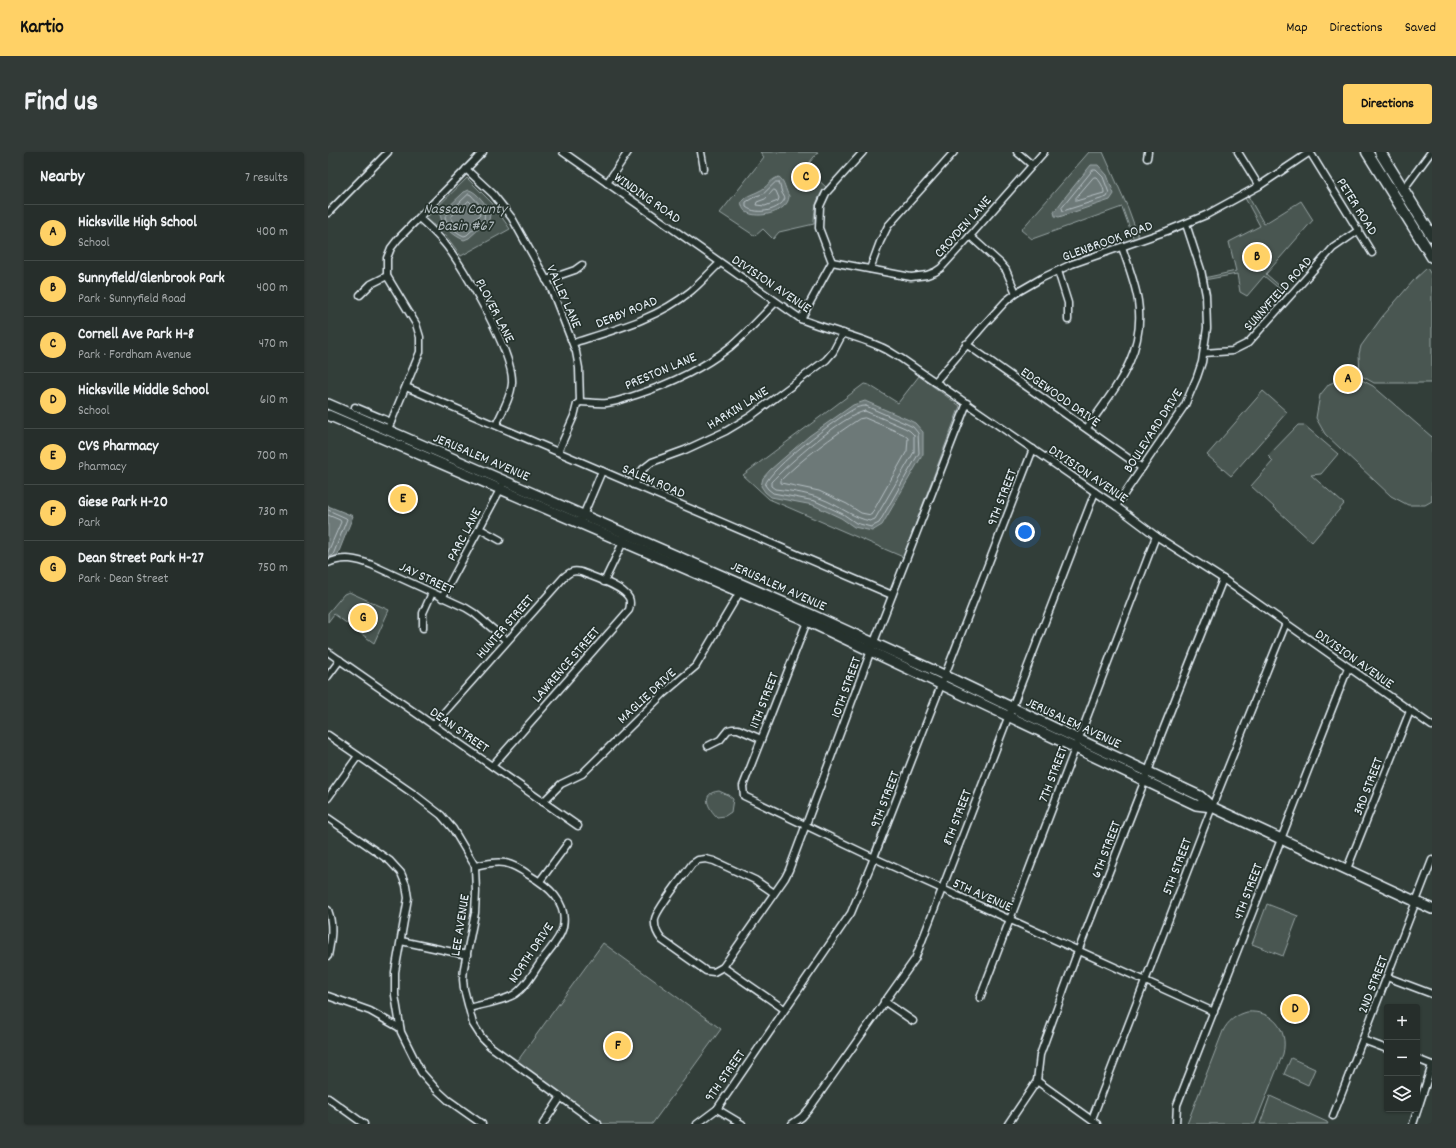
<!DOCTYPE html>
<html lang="en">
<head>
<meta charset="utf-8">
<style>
  body { margin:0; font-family:Dekko,sans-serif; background:#323a37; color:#f1f3f6 }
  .controls { position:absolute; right:12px; bottom:12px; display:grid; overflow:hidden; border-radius:4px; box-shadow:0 1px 3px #0004 }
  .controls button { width:36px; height:36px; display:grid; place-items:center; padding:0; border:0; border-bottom:1px solid #424a47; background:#262e2b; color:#f1f3f6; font:20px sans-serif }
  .you { position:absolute; left:697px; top:380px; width:14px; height:14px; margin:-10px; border:3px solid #fff; border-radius:50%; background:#1a73e8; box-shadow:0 0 0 6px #1a73e833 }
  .badge { display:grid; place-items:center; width:26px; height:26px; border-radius:50%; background:#ffd166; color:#111; font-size:13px; font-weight:700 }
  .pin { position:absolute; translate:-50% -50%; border:2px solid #fff; box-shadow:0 1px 4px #0006 }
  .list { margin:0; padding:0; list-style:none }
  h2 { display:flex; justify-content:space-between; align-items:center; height:52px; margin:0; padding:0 16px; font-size:17px }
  h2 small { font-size:13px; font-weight:400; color:#a4a8a9 }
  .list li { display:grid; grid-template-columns:26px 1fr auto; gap:12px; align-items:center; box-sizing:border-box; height:56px; padding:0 16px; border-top:1px solid #424a47 }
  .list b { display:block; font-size:15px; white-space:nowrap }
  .list p { margin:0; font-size:13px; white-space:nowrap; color:#a4a8a9 }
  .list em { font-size:13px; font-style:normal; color:#a4a8a9 }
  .icon { flex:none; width:22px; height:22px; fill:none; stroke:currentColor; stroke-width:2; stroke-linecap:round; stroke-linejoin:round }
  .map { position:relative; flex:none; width:1104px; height:972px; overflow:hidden; border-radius:4px }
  header { display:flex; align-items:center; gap:24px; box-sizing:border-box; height:56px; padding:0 20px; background:#ffd166; color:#111 }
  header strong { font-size:19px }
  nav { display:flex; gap:22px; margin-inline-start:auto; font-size:14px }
  .intro { display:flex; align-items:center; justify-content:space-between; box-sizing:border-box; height:96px; padding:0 24px }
  h1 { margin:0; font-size:28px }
  .button { padding:10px 18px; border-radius:4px; background:#ffd166; color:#111; font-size:14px; font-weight:700 }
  main { display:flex; gap:24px; padding:0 24px }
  aside { flex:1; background:#262e2b; border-radius:4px; box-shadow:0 1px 3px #0004 }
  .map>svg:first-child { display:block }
  .green { fill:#495651; stroke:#98a4a4 }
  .water { fill:#6d7978; stroke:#9ea9ab }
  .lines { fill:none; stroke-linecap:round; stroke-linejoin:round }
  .shore { stroke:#b7c1c5; stroke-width:1 }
  .minor-casing { stroke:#e8f1f8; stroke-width:9 }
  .secondary-casing { stroke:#e8f1f8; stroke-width:12 }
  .primary-casing { stroke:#e8f1f8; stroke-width:13 }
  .minor { stroke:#26332d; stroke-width:6 }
  .secondary { stroke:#26332d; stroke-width:9 }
  .primary { stroke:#26332d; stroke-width:10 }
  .labels { text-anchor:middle; stroke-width:3.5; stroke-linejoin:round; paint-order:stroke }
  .street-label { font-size:14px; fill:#e8f1f8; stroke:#26332d }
  .water-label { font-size:15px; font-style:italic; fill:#b1bbbe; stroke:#26332d }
</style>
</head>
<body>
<header>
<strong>Kartio</strong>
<nav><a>Map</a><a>Directions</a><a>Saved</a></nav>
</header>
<div class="intro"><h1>Find us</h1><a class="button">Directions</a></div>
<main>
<aside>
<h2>Nearby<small>7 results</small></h2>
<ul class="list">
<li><span class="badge">A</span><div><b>Hicksville High School</b><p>School</p></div><em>400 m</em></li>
<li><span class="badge">B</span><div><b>Sunnyfield/Glenbrook Park</b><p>Park · Sunnyfield Road</p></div><em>400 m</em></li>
<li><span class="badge">C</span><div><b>Cornell Ave Park H-8</b><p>Park · Fordham Avenue</p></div><em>470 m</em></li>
<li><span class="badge">D</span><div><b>Hicksville Middle School</b><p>School</p></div><em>610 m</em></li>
<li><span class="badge">E</span><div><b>CVS Pharmacy</b><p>Pharmacy</p></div><em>700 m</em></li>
<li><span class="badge">F</span><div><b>Giese Park H-20</b><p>Park</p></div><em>730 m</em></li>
<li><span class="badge">G</span><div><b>Dean Street Park H-27</b><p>Park · Dean Street</p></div><em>750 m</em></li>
</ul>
</aside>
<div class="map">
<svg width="1104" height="972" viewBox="0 0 1104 972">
  <rect width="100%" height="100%" fill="#323e39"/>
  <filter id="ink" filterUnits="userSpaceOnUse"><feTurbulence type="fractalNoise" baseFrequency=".025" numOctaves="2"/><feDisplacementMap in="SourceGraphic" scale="8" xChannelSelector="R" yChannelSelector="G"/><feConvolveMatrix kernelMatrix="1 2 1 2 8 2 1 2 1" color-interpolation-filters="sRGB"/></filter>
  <g filter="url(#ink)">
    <g class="green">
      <path d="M432 0H490L477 16 498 35C488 45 486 59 486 72L451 80 445 87 435 77 427 84 392 61 436 5Z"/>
      <path d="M761 0H775L800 56 811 86 806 88 794 55 704 87 693 78Z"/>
      <path d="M139 26 164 51 182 77 133 104 116 81 98 66Z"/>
      <path d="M920 44 936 72 973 49 985 68 938 122 962 143 960 144 936 124 919 144 912 140 909 122 876 128V126L908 119 901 90 932 74 917 46Z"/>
      <path d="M1099 116 1104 124V231H1046L1032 223 1031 202 1033 194 1054 165 1086 128Z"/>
      <path d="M591 224 632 254 575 405 441 347 415 323 536 232 541 233 570 251Z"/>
      <path d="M1016 226 1032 227 1045 234 1104 285V349L1097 353H1080L1063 344 997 282 988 266 992 243 1001 232Z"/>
      <path d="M935 239 959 260 903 324 879 303Z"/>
      <path d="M970 273H976L1010 302 993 322 983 323 1016 352 984 390 923 334 945 309 940 304Z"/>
      <path d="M21 440 61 458 46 491 6 462 0 470V461L16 442Z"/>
      <path d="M391 639 400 643 405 647 403 660 397 664 389 665C380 656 372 641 391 639Z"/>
      <path d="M939 752 970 764 955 804 924 792Z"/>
      <path d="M275 791 393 877 324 972H271L188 911Z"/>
      <path d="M919 860C944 858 961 877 955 902L927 972H859L895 879C900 869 908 863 919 860Z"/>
      <path d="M963 906 987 917 980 933 956 922Z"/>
      <path d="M942 944 999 970 1000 972H932Z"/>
    </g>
    <g class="water">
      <path d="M763 13H770L779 23 786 42 782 48 731 65 727 64 726 60 738 44Z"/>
      <path d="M451 25C457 29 457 38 461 44 461 63 416 71 414 53 413 51 413 50 415 48 419 43 426 42 431 39 439 36 442 27 451 25Z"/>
      <path d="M141 38C148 39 161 55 162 62 162 64 161 66 161 68L141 86 136 88C126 84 114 74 112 63L136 40Z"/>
      <path d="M537 249 581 268 587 271 595 280V302L554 373 544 379 526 375 513 366 485 353 443 345 437 340 433 334 435 326 442 318 481 284 525 253Z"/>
      <path d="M0 354 25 364 8 407 0 410Z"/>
    </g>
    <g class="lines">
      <g class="shore">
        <path d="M765 18H768L775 25 781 41 779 45 735 59 734 56Z"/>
        <path d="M766 25H768C772 29 776 35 776 41L748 49V46Z"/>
        <path d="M448 30H451L454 41 457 46C453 58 429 64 418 55V50L428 44 435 42Z"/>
        <path d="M446 38 448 39 451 46 450 49 437 54 428 53 429 50 437 47Z"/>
        <path d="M141 42 143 43C149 50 159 58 156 67L139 83 136 84C128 81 119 72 117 65Z"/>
        <path d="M141 49 150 58 152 63 135 78 125 69 123 65Z"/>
        <path d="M538 254 579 272 585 275 590 281 591 301 551 371 543 375 528 371 515 362 487 349 445 341 440 337 437 333C442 316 509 266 526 257 529 255 534 254 538 254Z"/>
        <path d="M537 259 577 276 582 279 586 283V300L547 367 542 369C526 366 514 356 499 349 483 342 465 339 447 337L443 334V330C460 312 514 264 537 259Z"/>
        <path d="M537 266 575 282 580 286 579 299 543 363 533 361 519 352 491 339 453 331V328C476 305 504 285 531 267Z"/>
        <path d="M0 358 18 366 19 367 5 403 0 406"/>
        <path d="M0 363 12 368 13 370 0 400"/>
      </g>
      <g class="minor-casing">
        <g id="minor">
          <path d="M235 0 473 167C499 178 527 183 553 195 560 198 567 203 574 207L767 340 788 354 828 384 895 427 1104 574"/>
          <path d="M373 0 376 17"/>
          <path d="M689 0 704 13"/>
          <path d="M910 0 931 34"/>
          <path d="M819 6 820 0"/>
          <path d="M138 17 165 42 184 66 223 136 248 200 251 216 252 250 249 252 246 264 230 300"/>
          <path d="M279 31 300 0"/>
          <path d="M1075 38 1103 0"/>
          <path d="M0 61 60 0"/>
          <path d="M91 66C100 74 109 82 117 92 136 115 186 202 184 231 183 245 174 260 168 273"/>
          <path d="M642 84 672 111 678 118 688 141"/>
          <path d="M504 110 583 125 599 123 607 120 613 116 642 84 716 0"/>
          <path d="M542 117 552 90 560 74 626 0"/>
          <path d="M730 119 740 151V168"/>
          <path d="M218 128 247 118 254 113"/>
          <path d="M32 143 43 132 59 124"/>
          <path d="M473 167 504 110 491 76 492 54 498 41 535 0"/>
          <path d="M245 191C286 178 329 167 363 139 374 130 382 120 392 111"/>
          <path d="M638 192 814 316"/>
          <path d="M876 201 904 199 920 191 1005 96 1031 78"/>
          <path d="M607 230 655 174 678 149 688 141 714 126 744 112 839 79 878 63 931 34 982 0 1044 101"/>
          <path d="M78 235 564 443"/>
          <path d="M252 250C260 250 270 252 279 251 289 250 298 246 308 243 342 232 374 217 402 195 419 181 433 165 448 150"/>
          <path d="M27 255 63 270"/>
          <path d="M759 276C787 236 818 202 810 149 807 130 800 113 794 95"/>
          <path d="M60 277 92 200V185L88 172 59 124V106L63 96 70 87 155 0"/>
          <path d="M306 333 315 317 324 310 357 298 398 279 423 264 498 208 505 200 515 181"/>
          <path d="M788 354 857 253 869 225 874 210 879 176 878 143 873 118 858 72"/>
          <path d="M254 366 274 319"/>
          <path d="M152 377 172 388"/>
          <path d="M0 411C15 404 29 407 44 413L138 456 146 461 179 489"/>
          <path d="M276 430 296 388"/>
          <path d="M114 446 174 334"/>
          <path d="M480 467 415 634 416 644 546 706 886 860"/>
          <path d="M95 476V461L104 441"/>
          <path d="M0 500 250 674"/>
          <path d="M0 524 12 508"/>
          <path d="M105 573 236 425C242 420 245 418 253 420 265 425 295 434 301 446 303 450 302 454 301 458L164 614"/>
          <path d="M0 583 87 643 113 663 125 677 147 714 148 740 147 761 136 816 135 827 136 837 145 872 154 886 162 894 270 972"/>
          <path d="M380 594 392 588 400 578 404 577H410L433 587"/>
          <path d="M0 646 30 604"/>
          <path d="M215 650 233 632 254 622 335 542 368 514 413 438"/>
          <path d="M0 666 62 709 73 721 78 733 80 746 67 820V843L73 880 93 920 108 937 120 948 154 972"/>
          <path d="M1019 717 1082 559"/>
          <path d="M212 729 240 691"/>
          <path d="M446 741 427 728 386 709 378 707 370 708 364 712C357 722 328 758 327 767 326 775 329 782 334 788L378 819 386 820 395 815 457 726 461 718 548 485 639 251"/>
          <path d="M0 758C6 774 3 788 0 804"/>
          <path d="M73 789 139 803"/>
          <path d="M395 815 456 857"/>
          <path d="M1059 825 1104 842"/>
          <path d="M0 844 42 859 72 876"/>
          <path d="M652 846 828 384"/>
          <path d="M556 849 585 869"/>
          <path d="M141 856C155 852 176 849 187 842 198 835 205 821 212 811 219 800 232 788 235 775 240 750 220 734 201 723 194 718 186 713 177 711 167 709 156 712 147 714"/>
          <path d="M1035 888 1059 897"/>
          <path d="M1089 907 1104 913"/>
          <path d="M709 929 769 972"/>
          <path d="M0 946 36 972"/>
          <path d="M389 957 414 972"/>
          <path d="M1005 964 1104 708"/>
          <path d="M764 967 884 655 958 471"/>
          <path d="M215 972 233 945"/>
          <path d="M369 972 389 957 523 761 543 713 705 297"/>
          <path d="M464 972 474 965 481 957 587 807 767 340"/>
          <path d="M680 972 709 929 712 903 747 807 820 620 833 583 895 427"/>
          <path d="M848 972 849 953 1020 516"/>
          <path d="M1085 972 1104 913"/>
        </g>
      </g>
      <g class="secondary-casing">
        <g id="secondary">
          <path d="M0 252 482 462 616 523 750 587 872 644 884 655"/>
          <path d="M0 263 479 469 868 653 884 655 1104 757"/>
        </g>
      </g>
      <g class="primary-casing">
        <g id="primary">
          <path d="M1039 0 1104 105"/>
          <path d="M1052 0 1104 84"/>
        </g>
      </g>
      <use href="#minor" class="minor"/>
      <use href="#secondary" class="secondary"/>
      <use href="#primary" class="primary"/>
    </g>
  </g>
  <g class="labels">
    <g class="street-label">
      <text transform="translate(320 45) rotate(35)" y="5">WINDING ROAD</text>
      <text transform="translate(1030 54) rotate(58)" y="5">PETER ROAD</text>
      <text transform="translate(634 74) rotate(-48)" y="5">CROYDEN LANE</text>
      <text transform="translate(779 88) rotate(-20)" y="5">GLENBROOK ROAD</text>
      <text transform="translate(444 131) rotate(34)" y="5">DIVISION AVENUE</text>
      <text transform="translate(949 141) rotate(-48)" y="5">SUNNYFIELD ROAD</text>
      <text transform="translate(237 144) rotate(66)" y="5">VALLEY LANE</text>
      <text transform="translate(168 158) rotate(63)" y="5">PLOVER LANE</text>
      <text transform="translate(298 159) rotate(-22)" y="5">DERBY ROAD</text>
      <text transform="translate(332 218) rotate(-23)" y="5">PRESTON LANE</text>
      <text transform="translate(733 244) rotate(35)" y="5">EDGEWOOD DRIVE</text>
      <text transform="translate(409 255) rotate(-32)" y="5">HARKIN LANE</text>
      <text transform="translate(824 278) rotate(-57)" y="5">BOULEVARD DRIVE</text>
      <text transform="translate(154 304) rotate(23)" y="5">JERUSALEM AVENUE</text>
      <text transform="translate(761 321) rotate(34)" y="5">DIVISION AVENUE</text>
      <text transform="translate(326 328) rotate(23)" y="5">SALEM ROAD</text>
      <text transform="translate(673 345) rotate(-69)" y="5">9TH STREET</text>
      <text transform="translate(135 382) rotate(-62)" y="5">PARC LANE</text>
      <text transform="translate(99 425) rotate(25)" y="5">JAY STREET</text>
      <text transform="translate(451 433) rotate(24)" y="5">JERUSALEM AVENUE</text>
      <text transform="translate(176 474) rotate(-49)" y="5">HUNTER STREET</text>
      <text transform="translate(1027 506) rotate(35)" y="5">DIVISION AVENUE</text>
      <text transform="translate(237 512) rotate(-49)" y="5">LAWRENCE STREET</text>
      <text transform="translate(517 535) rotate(-70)" y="5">10TH STREET</text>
      <text transform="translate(318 543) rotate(-43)" y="5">MAGLIE DRIVE</text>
      <text transform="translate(435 548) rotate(-69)" y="5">11TH STREET</text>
      <text transform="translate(746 570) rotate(25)" y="5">JERUSALEM AVENUE</text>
      <text transform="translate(132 577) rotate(35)" y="5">DEAN STREET</text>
      <text transform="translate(724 622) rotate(-69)" y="5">7TH STREET</text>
      <text transform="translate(1039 634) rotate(-69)" y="5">3RD STREET</text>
      <text transform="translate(556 647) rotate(-69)" y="5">9TH STREET</text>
      <text transform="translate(628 665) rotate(-69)" y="5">8TH STREET</text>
      <text transform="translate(777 697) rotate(-69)" y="5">6TH STREET</text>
      <text transform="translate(848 714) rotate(-69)" y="5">5TH STREET</text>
      <text transform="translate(919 739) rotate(-69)" y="5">4TH STREET</text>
      <text transform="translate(655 742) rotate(24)" y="5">5TH AVENUE</text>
      <text transform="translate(131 773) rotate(-81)" y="5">LEE AVENUE</text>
      <text transform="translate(202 800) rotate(-56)" y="5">NORTH DRIVE</text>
      <text transform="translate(1044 832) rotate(-69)" y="5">2ND STREET</text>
      <text transform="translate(396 923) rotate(-55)" y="5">9TH STREET</text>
    </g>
    <g class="water-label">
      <text x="137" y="61">Nassau County<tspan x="137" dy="17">Basin #67</tspan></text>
    </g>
  </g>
</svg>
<div class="controls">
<button>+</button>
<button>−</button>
<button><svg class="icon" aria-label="layers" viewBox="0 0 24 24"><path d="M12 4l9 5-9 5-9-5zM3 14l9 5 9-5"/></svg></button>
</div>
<div class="you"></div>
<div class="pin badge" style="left:1020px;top:227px">A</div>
<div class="pin badge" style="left:929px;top:105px">B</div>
<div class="pin badge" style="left:478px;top:25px">C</div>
<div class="pin badge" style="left:967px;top:857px">D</div>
<div class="pin badge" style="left:75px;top:347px">E</div>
<div class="pin badge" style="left:290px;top:894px">F</div>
<div class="pin badge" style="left:35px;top:466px">G</div>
</div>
</main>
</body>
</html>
